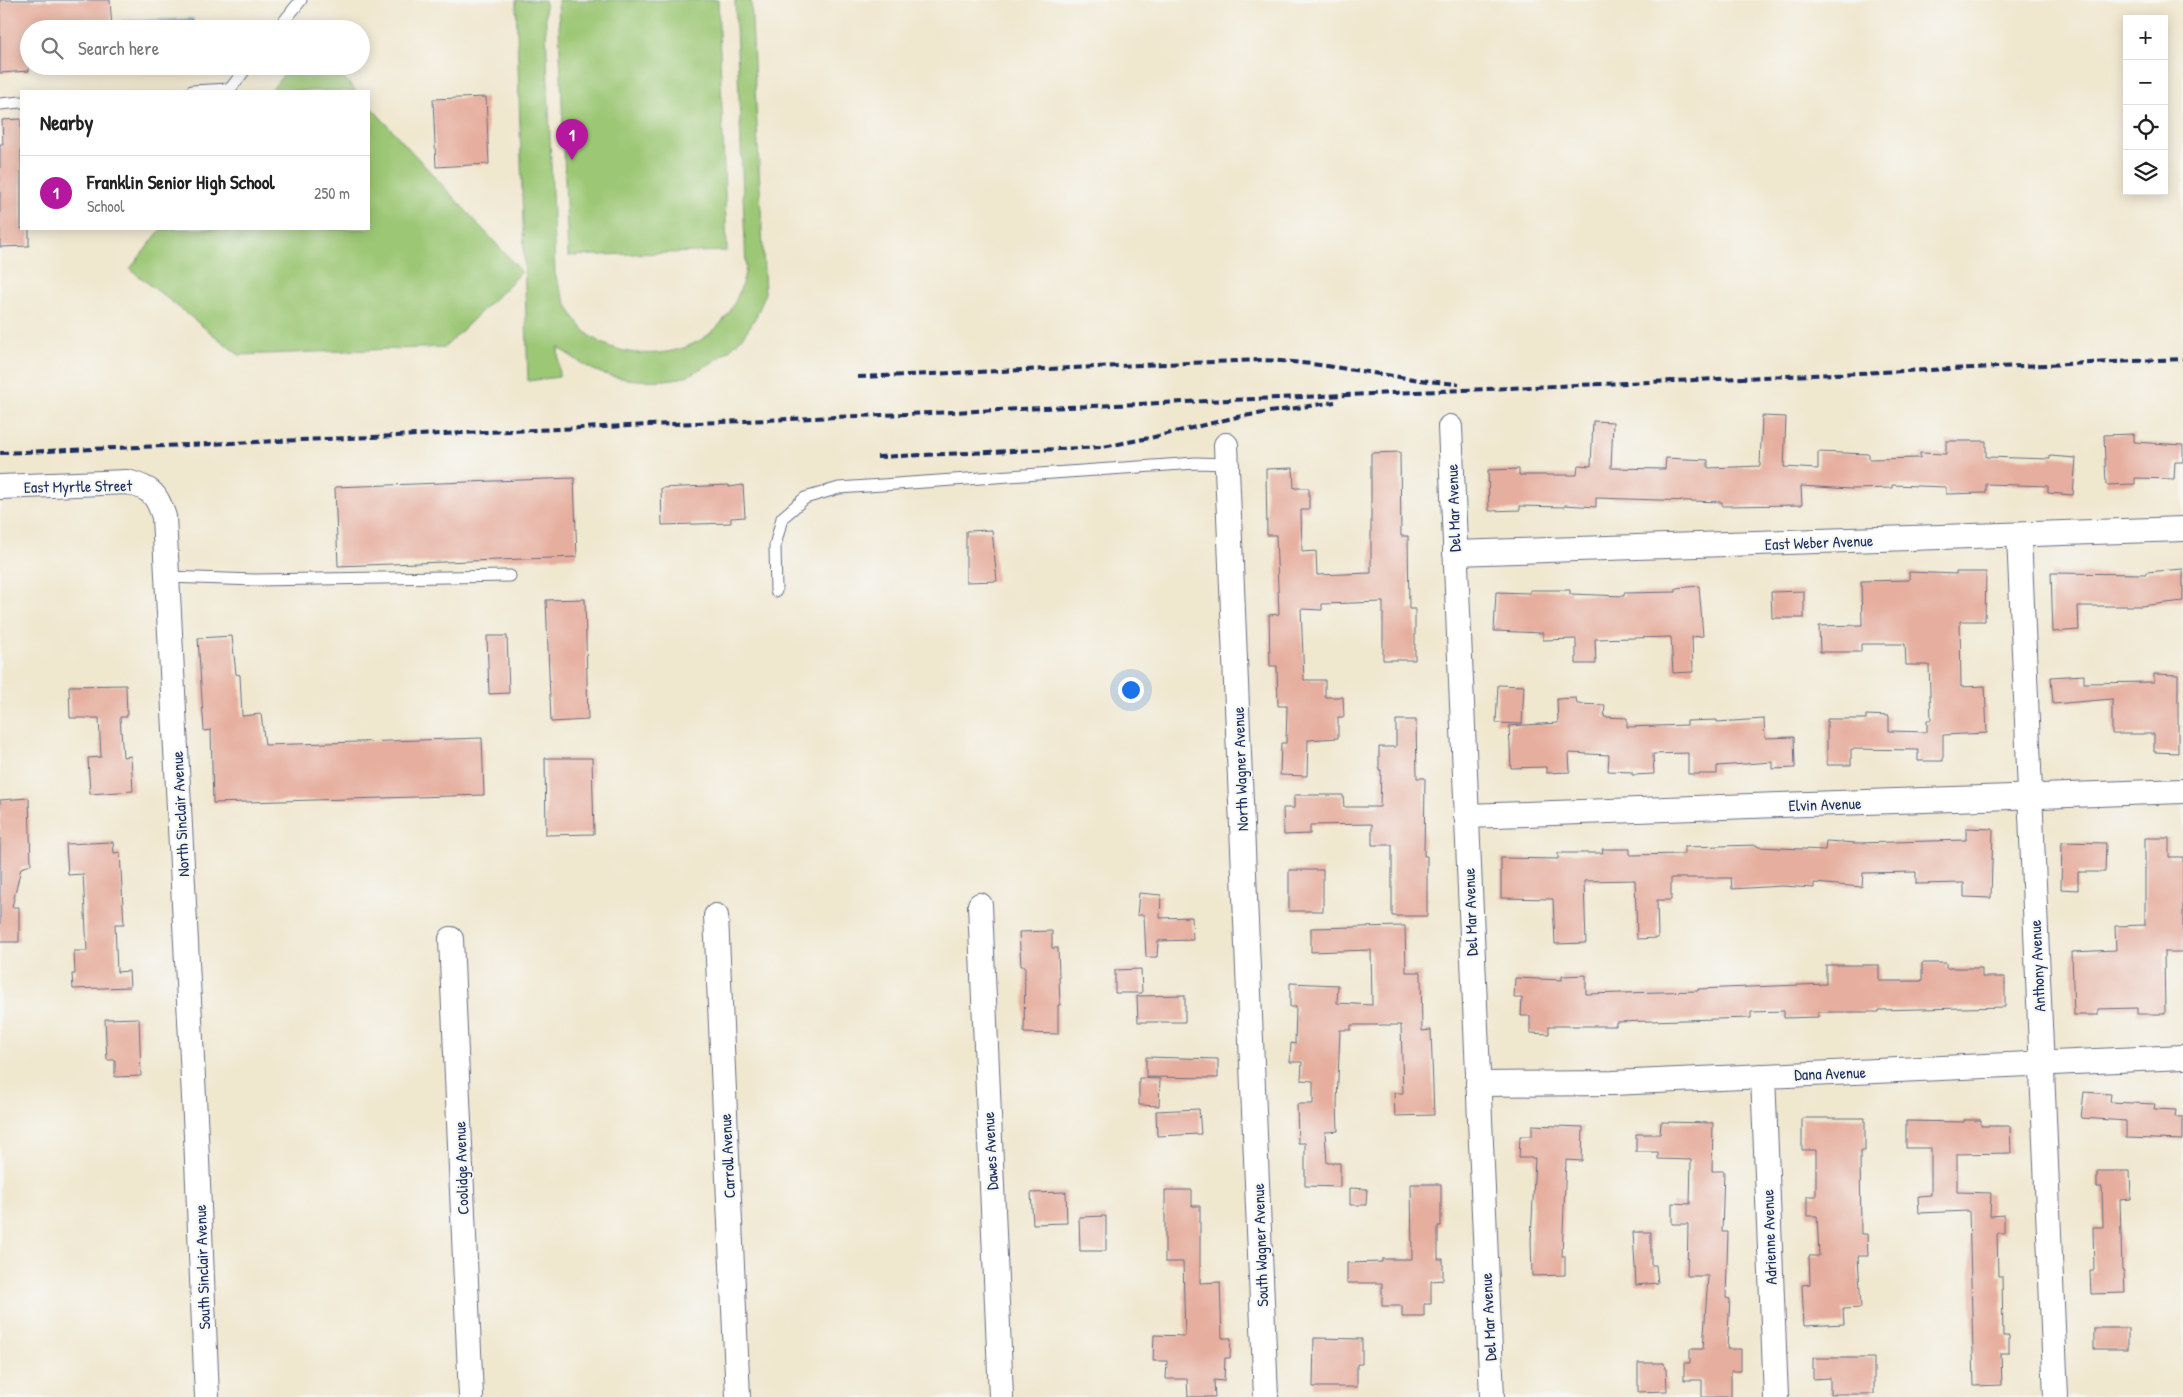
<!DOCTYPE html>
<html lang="en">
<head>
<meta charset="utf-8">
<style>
  body { margin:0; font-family:"Patrick Hand",sans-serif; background:#f2f2f2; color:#222 }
  .controls { position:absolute; right:15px; top:15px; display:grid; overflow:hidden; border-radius:0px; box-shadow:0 2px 12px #0003 }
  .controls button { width:45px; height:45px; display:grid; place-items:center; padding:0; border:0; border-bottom:1px solid #e0e0e0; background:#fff; color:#222; font:25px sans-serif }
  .you { position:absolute; left:1130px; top:689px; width:18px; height:18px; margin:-12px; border:4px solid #fff; border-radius:50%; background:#1a73e8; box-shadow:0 0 0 8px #1a73e833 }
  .badge { display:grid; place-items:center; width:32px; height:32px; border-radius:50%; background:#b5179e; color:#fff; font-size:16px; font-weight:700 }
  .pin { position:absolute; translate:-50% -41px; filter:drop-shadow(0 1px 2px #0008) }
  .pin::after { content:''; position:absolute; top:26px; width:18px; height:15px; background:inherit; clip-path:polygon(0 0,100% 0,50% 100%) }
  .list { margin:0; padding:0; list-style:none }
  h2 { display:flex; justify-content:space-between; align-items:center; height:65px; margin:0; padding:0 20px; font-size:21px }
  h2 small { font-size:16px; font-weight:400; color:#767676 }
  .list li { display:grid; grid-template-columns:32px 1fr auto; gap:15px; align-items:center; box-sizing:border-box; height:75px; padding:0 20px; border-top:1px solid #e0e0e0 }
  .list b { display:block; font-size:19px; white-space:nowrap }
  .list p { margin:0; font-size:16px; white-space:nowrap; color:#767676 }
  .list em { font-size:16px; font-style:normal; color:#767676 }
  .icon { flex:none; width:28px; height:28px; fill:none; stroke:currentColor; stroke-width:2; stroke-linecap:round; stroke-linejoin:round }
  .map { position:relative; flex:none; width:2183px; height:1397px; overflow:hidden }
  .search { position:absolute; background:#fff; box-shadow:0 2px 12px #0003; left:20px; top:20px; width:350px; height:55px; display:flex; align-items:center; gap:12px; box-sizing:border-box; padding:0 18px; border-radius:28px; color:#767676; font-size:19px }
  .panel { position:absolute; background:#fff; box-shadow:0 2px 12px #0003; left:20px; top:90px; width:350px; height:140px; border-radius:0px }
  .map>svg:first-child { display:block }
  .green { fill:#9cc774; stroke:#5c7b69 }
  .water { fill:#58aed5; stroke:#3a6e9a }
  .building { fill:#e6ae9e }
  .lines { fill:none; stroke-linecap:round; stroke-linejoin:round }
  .service-casing { stroke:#666f86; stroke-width:13 }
  .minor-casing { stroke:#666f86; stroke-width:26 }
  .service { stroke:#fff; stroke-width:11 }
  .minor { stroke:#fff; stroke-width:24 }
  .rail { stroke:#1b2f5e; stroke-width:4; stroke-dasharray:8 4; stroke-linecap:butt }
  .labels { text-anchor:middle; stroke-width:4; stroke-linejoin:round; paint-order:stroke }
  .street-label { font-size:16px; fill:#1b2f5e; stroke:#f6f6f2 }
</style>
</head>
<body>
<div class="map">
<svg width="2183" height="1397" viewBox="0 0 2183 1397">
  <rect width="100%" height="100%" fill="#f6f6f2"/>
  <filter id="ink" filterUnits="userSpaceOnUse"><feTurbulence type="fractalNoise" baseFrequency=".02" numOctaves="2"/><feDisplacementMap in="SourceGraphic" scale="10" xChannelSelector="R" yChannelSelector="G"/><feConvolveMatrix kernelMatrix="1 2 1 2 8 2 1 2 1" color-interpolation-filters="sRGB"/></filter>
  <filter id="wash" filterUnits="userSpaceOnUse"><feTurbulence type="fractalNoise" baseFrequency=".0096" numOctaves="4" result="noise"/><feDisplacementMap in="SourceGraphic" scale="20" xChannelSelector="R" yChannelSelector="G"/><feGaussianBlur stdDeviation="1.12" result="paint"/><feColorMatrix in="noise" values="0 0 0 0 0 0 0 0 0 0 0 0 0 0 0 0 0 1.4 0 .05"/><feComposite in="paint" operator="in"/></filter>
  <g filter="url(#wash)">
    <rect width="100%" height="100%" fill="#f0e7cf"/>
    <g class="green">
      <path d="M516 0H545L555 274C562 295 569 314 585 331 597 344 619 351 636 353 696 358 736 325 746 267L735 0H751L765 293C755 328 734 352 700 369 694 372 687 377 680 378 658 382 632 381 611 376 592 372 573 358 558 347L559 377 528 381Z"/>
      <path d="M558 0H718L727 251 568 256Z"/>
      <path d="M290 66H333L356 91H271Z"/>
      <path d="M369 105 522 272 445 347 239 355 130 269 161 229H369Z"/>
    </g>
    <path class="water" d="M193 19V29H122V21Z"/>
    <g id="blocks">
      <g class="building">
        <path d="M0 0H110L112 29H29V71L0 73Z"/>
        <path d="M486 97 489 164 436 167 433 99Z"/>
        <path d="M21 119V229H29V246L0 247V144H3L2 120Z"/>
        <path d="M1762 416 1786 417 1784 467 1818 469V452L1869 454V459L1920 458V453L1946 454V441H1986V457L2050 459V456L2076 458 2073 495 2048 493V486L1986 484V493L1946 494V487L1892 485V488L1851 489 1801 486 1802 505 1722 506V502L1596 498V507L1565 505V507L1520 506V510L1489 511 1488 470 1519 469V475H1577L1578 465 1591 466 1593 421 1613 422 1611 468 1665 469 1666 458 1708 460V468L1760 466Z"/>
        <path d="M2134 434V442L2183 445V462H2175L2174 479 2135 478V484L2106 485 2104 435Z"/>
        <path d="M1400 452 1401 536H1408L1409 609H1415V660H1383V602L1322 604V610L1301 609 1304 680H1325V697H1343L1344 717H1338V738L1308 740 1307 776 1280 775 1281 743H1286L1287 706H1278L1277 666H1270L1269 615 1279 614 1276 535H1267L1266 469 1293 468 1294 488H1309V510H1301L1302 552 1316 551 1317 575 1371 573V453Z"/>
        <path d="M574 478 577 557 338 566 335 487Z"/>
        <path d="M729 485V487L743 485 745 517 731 518V523L662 525 661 488Z"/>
        <path d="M992 530 997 581 966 582V531Z"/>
        <path d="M2183 569V601L2141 606H2078L2079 630 2053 632 2051 573 2146 574V572Z"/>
        <path d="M1909 572 1956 574V572H1986L1985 621H1960L1961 687 1985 686 1987 733 1943 735V761H1918V750L1851 749V765H1827V719H1866V715L1889 716V731L1927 732V720H1931L1929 665H1906L1905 644H1861V652H1820L1819 626 1862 625 1861 581 1909 580Z"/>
        <path d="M1699 586 1703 636 1692 637 1693 672 1673 673 1671 637 1595 639 1596 664H1576V639L1543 640V633L1494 631 1496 592 1530 593V590H1570V594L1624 596V593L1676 592V588Z"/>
        <path d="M1804 591V618H1772L1771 592Z"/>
        <path d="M585 599 588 720 551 722 546 600Z"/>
        <path d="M232 636 236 674 240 675 242 716 261 714 265 745 482 738 484 795 213 803 211 730 204 731 198 638Z"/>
        <path d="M487 636H507L509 693 489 694Z"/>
        <path d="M2154 674 2178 675V753L2154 752V734H2112V699L2053 704 2051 677 2084 675V683L2154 682Z"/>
        <path d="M126 685 127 717H120L123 757 131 756 133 791 90 794 88 758 101 757 99 718H70L69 686Z"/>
        <path d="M1498 685 1524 686 1522 724 1496 723Z"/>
        <path d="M1576 698 1577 704 1605 705 1604 717 1627 718V727L1687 725V721L1717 720V722L1764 719 1765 738 1794 737 1795 768 1773 769V762L1717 766V774H1688V753L1653 754 1654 774 1632 775V772L1608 771 1609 755 1569 753 1570 772 1546 773V767L1511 768 1509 726 1558 723 1557 699Z"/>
        <path d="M1396 720H1416L1417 778H1425L1424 856H1427V916H1392V845H1372V824L1310 825V834L1284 835 1283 808H1294V795H1343L1344 807H1380L1381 770H1379V747H1396Z"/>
        <path d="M545 758H592L594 834 546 835Z"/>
        <path d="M29 798 31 865 21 868 12 907H19V942H0V800Z"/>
        <path d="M1966 828 1993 829 1991 898 1964 897V883L1916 884V872L1863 873 1862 887 1814 883V888L1782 886 1732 889 1731 878H1671V900H1657L1658 938 1637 939 1635 880 1584 881 1586 943 1555 944 1553 899 1501 898V858L1558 859V853H1603L1602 849H1630V855L1684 854V847L1757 845 1758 847 1825 850 1826 841 1857 843 1966 840Z"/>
        <path d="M2145 838H2169V857H2183V952H2164L2165 1014H2137V1008L2098 1009V1015H2074L2072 952 2116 950 2115 926 2145 925Z"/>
        <path d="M113 842 114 853 120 852 124 924H115L117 972 129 971 130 987 73 989 72 974H75L74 951H87L83 874 68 875 66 844Z"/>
        <path d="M2062 842 2106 843 2105 872H2078V890L2061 889Z"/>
        <rect x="1289" y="870" width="34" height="41"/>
        <path d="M1139 893 1161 895 1160 918 1192 917 1193 940 1158 941 1157 957H1146L1144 915H1137Z"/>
        <path d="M1405 926 1406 972H1421L1422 1031 1431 1030 1434 1115 1395 1116 1394 1093H1403L1401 1025H1351V1030H1340L1337 1103 1338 1131 1325 1132 1327 1163H1340V1187L1305 1186V1143H1298L1297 1104H1313V1081L1301 1080 1302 1062H1290L1291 1043 1295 1044 1296 1007H1290V983L1338 985 1337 1003 1372 1005 1371 950 1311 952V928Z"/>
        <path d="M1052 931V948H1058L1060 1005H1058V1034L1024 1033 1025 966H1021L1019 932Z"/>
        <path d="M1922 963H1946V968H1982V977H2005V1007L1879 1010V1012H1818V1017L1784 1018V1011L1751 1012V1018L1616 1022V1026H1549V1034L1530 1033V1016H1521L1522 998H1514L1515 978 1562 980V976L1586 975V994L1698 991V989L1826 984V965H1879V981H1922Z"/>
        <path d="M1141 969 1142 993H1115V970Z"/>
        <path d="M1185 995V1022H1138L1137 996Z"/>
        <path d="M139 1018 141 1076 115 1077V1060H107L105 1019Z"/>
        <path d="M1146 1057 1218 1059V1078L1146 1077Z"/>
        <path d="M1139 1078 1160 1079 1159 1106 1139 1105Z"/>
        <path d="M2084 1092 2111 1094 2110 1102 2155 1104 2154 1109 2176 1110 2175 1117H2183V1140L2126 1138V1121L2081 1118Z"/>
        <path d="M1199 1109 1201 1134 1157 1136 1156 1111Z"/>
        <path d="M1802 1118H1865V1151H1860L1861 1234H1867L1868 1256H1858L1861 1308 1843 1309 1844 1324 1804 1326 1802 1285 1810 1284 1809 1256H1819L1817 1216H1807V1196H1816V1150H1802Z"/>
        <path d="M1964 1120H1981V1126H2010L2011 1153 1957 1154V1192L1991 1193 1990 1216 2004 1215V1233H1997L1998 1276H2002L2003 1336H2009V1353H2001L2002 1385 1974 1386 1969 1211 1919 1213 1918 1196 1931 1195V1148H1906V1121L1964 1122Z"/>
        <path d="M1661 1122 1713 1123 1712 1171H1724L1722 1232H1728L1726 1298 1730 1299 1727 1349H1741V1371H1731V1397H1702V1380H1684V1363H1690V1349H1703L1708 1276H1687L1688 1224H1672V1203L1690 1204 1691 1160 1658 1159V1152H1636V1134H1660Z"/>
        <path d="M1532 1125 1583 1127 1582 1161 1566 1160 1562 1256H1565V1275L1532 1276 1531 1241 1535 1158H1519L1520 1136H1532Z"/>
        <path d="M2097 1171H2130L2131 1199 2120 1200 2122 1271H2124L2125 1293 2091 1294 2090 1271H2094L2093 1227H2103L2102 1187H2097Z"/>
        <path d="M1411 1184H1441V1226H1438V1259H1443V1280L1431 1281V1304H1424V1317H1402V1306H1382V1283H1347V1263L1382 1262V1259H1412Z"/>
        <path d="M1350 1188 1367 1189 1366 1205H1350Z"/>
        <path d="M1165 1190H1192V1206H1200V1283L1220 1282 1222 1338H1231L1230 1358H1225L1224 1381 1214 1380 1215 1397H1188L1187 1379H1166L1167 1361H1153L1154 1335 1185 1336 1183 1262H1165Z"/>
        <path d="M1066 1192 1067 1223 1033 1224 1031 1193Z"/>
        <path d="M1106 1216V1251H1080L1079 1217Z"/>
        <path d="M1633 1232H1651V1265H1656L1658 1283 1636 1285Z"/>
        <rect x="2094" y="1328" width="34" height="21"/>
        <path d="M1314 1338 1362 1339V1364H1357V1387H1313Z"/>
        <path d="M1813 1358H1874V1394H1830V1378L1813 1379Z"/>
        <path d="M1638 1363H1664L1665 1369H1666L1667 1391 1638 1392Z"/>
      </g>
    </g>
  </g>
  <g filter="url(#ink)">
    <use href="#blocks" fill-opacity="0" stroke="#666f86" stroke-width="1"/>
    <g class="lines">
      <g class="service-casing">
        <g id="service">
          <path d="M278 29 301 0"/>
          <path d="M192 91 230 89 248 66"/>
          <path d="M0 104 21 102"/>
          <path d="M167 577 255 580 510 576"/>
          <path d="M776 591 775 546 782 518 805 498 839 488 1196 463 1227 464"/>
        </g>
      </g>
      <g class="minor-casing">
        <g id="minor">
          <path d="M1450 427 1492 1397"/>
          <path d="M1226 445 1266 1397"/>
          <path d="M0 487 127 482C151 488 157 494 164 517L196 1136 207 1397"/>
          <path d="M2019 535 2056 1397"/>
          <path d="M1455 553 2183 529"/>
          <path d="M1466 816 2183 791"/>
          <path d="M980 905 1001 1397"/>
          <path d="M716 916 738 1397"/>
          <path d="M451 939 471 1397"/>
          <path d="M1763 1076 1776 1397"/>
          <path d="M1478 1084 1613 1083 2183 1057"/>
        </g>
      </g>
      <use href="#service" class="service"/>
      <use href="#minor" class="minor"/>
      <g class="rail">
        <path d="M858 377 1261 360C1327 362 1392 379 1459 384"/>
        <path d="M0 453 2183 359"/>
        <path d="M877 457 1103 447 1154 437 1237 417 1335 402"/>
      </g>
    </g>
  </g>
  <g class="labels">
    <g class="street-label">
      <text transform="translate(78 486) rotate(-1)" y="6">East Myrtle Street</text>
      <text transform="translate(1453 508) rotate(-92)" y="6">Del Mar Avenue</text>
      <text transform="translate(1819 542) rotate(-2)" y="6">East Weber Avenue</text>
      <text transform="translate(1240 769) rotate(-92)" y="6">North Wagner Avenue</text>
      <text transform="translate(1825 804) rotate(-2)" y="6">Elvin Avenue</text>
      <text transform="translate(180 814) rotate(-93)" y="6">North Sinclair Avenue</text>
      <text transform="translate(1470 912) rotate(-92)" y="6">Del Mar Avenue</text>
      <text transform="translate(2037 966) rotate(-93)" y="6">Anthony Avenue</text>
      <text transform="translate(1830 1073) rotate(-2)" y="6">Dana Avenue</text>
      <text transform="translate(990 1151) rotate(-93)" y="6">Dawes Avenue</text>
      <text transform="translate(727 1156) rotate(-93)" y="6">Carroll Avenue</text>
      <text transform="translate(461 1168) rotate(-92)" y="6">Coolidge Avenue</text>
      <text transform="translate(1769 1237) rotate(-92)" y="6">Adrienne Avenue</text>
      <text transform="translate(1260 1245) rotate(-92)" y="6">South Wagner Avenue</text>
      <text transform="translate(202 1267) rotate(-92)" y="6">South Sinclair Avenue</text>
      <text transform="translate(1488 1317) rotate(-93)" y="6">Del Mar Avenue</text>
    </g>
  </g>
</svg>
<div class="controls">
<button>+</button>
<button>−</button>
<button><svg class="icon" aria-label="locate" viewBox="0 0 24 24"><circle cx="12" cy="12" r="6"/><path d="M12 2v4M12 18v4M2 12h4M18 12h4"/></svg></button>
<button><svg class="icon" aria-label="layers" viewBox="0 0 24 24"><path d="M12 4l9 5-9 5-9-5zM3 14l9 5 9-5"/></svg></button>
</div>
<div class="you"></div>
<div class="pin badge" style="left:572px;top:160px">1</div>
<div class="search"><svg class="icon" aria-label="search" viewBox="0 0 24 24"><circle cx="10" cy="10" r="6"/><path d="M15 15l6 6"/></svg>Search here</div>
<section class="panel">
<h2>Nearby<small></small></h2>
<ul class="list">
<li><span class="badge">1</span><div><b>Franklin Senior High School</b><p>School</p></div><em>250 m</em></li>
</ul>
</section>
</div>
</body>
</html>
